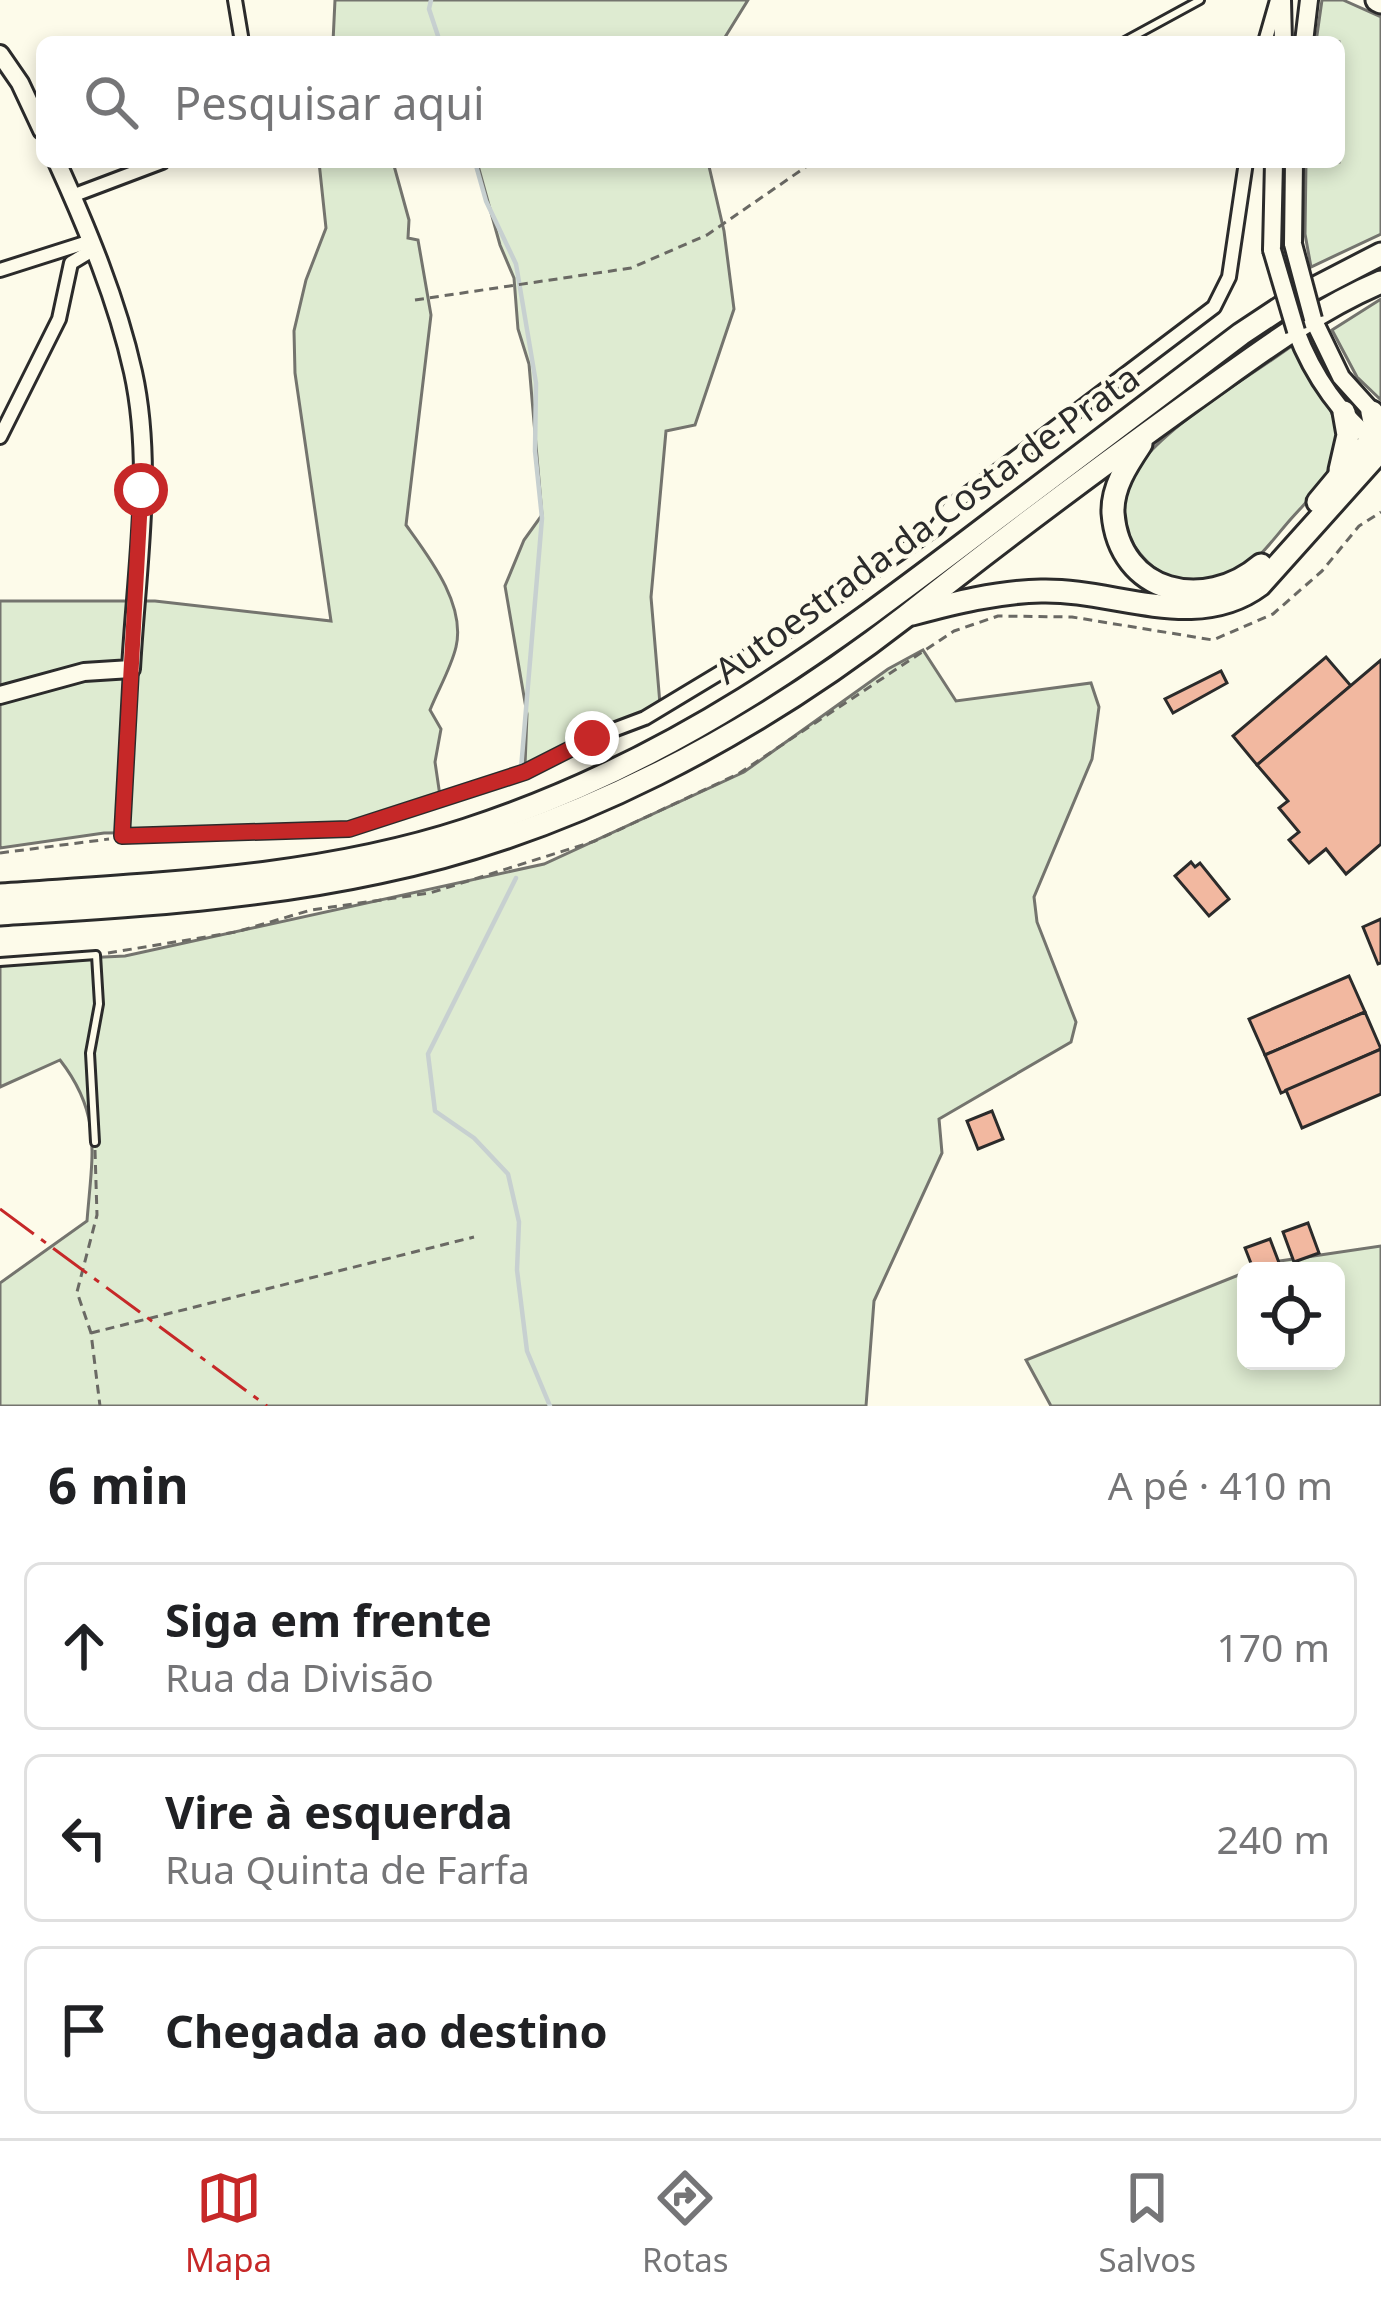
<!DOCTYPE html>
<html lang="pt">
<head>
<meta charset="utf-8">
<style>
  body { margin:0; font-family:"Noto Sans",sans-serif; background:#f2f2f2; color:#202124 }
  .controls { position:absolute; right:36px; bottom:36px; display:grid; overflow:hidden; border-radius:18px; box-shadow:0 6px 18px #0003 }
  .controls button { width:108px; height:108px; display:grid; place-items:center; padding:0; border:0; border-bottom:3px solid #e0e0e0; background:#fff; color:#202124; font:60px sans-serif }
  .stop { position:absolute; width:36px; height:36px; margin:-27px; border:9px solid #c62828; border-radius:50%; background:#fff }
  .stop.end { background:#c62828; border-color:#fff; box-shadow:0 3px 12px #0008 }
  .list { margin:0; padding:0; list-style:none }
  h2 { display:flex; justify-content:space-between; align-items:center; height:156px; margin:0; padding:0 48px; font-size:51px }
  h2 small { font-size:39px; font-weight:400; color:#757577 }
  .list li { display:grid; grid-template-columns:78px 1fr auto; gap:36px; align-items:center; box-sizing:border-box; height:168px; margin:0 24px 24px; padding:0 24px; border:3px solid #e0e0e0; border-radius:18px }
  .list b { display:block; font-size:45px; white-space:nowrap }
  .list p { margin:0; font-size:39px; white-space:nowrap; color:#757577 }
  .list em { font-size:39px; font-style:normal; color:#757577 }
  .icon { flex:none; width:66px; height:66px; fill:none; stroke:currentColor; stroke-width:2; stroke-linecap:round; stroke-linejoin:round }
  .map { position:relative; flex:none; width:1381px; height:1406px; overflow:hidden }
  .search { position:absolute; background:#fff; box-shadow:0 6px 18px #0003; left:36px; right:36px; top:36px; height:132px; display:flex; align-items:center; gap:30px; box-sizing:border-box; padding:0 42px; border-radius:18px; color:#757577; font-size:45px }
  .sheet { height:732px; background:#fff }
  nav { display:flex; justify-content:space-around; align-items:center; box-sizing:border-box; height:168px; border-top:3px solid #e0e0e0; background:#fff; font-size:33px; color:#757577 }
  nav a { display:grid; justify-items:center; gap:6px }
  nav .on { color:#c62828 }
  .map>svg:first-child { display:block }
  .green { fill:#deebd1; stroke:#74746e; stroke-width:3 }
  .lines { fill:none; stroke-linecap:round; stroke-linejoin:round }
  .stream { stroke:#c7d0d0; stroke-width:4.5 }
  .building { fill:#f2b8a0; stroke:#2b2b2b; stroke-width:3 }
  .lane-casing { stroke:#2b2b2b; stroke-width:12 }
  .street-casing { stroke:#2b2b2b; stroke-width:18 }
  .secondary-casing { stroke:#2b2b2b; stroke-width:22 }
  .highway-casing { stroke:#2b2b2b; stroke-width:27 }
  .path { stroke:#6a6964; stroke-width:3; stroke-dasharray:9 6; stroke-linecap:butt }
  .lane { stroke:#fdfbea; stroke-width:6 }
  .street { stroke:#fdfbea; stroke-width:12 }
  .secondary { stroke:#fdfbea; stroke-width:16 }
  .highway { stroke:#fdfbea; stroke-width:21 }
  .secondary-bridge-casing { stroke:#2b2b2b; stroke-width:22; stroke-linecap:butt }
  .secondary-bridge { stroke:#fdfbea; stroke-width:16 }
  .power { stroke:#c62828; stroke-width:3; stroke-dasharray:42 9 6 9; stroke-linecap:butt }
  .route { stroke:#c62828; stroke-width:15 }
  .labels { text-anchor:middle; stroke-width:9; stroke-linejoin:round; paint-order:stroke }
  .street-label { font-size:36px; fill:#2b2b2b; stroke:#fdfbea }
</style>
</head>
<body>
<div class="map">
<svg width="1381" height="1406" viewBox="0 0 1381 1406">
  <rect width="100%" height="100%" fill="#fdfbea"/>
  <g class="green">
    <path d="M335 0H748L722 42H333Z"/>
    <path d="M1322 0H1343L1381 17V234L1311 267 1305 234 1306 162H1339V42H1316Z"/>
    <path d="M319 162H393L409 220 408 238 418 240 431 315 406 525C429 557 466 604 456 647 451 668 438 690 430 710L441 729 435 762 440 796 364 822 213 832 104 833 0 848V601H155L331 621 295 373 294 331 306 280 326 228Z"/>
    <path d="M477 162H708L724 231 734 309 695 425 666 431 651 597 660 704 525 766 527 714 505 586 524 540 542 515 529 364 518 329 514 278 500 245Z"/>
    <path d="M1381 299V400L1357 377 1332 330Z"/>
    <path d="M1293 345C1306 378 1340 406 1337 444 1335 477 1311 496 1290 520 1275 537 1259 560 1239 572 1170 615 1087 528 1140 463 1177 418 1245 380 1293 345Z"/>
    <path d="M923 650 956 701 1091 683 1099 707 1092 759 1034 897 1037 922 1076 1022 1071 1042 939 1119 942 1153 874 1301 866 1406H0V1283L87 1221C92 1156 103 1115 60 1060L0 1087V962L125 956 544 864 744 772 888 669Z"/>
    <path d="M1381 1246V1406H1051L1026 1360 1246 1272V1361H1336V1271H1250L1273 1262Z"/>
  </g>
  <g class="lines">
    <g class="stream">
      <path d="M431 0 429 9 440 42"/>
      <path d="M475 162 486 201 516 264 536 383 535 451 542 518 521 769"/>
      <path d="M516 878 428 1054 435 1111 474 1138 508 1174 519 1222 517 1270 527 1351 550 1406"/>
    </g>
  </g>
  <g class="building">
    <path d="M1326 657 1351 686 1257 765 1233 736Z"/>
    <path d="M1381 660V844L1346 874 1326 849 1309 863 1289 840 1299 832 1279 808 1288 801 1257 765Z"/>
    <path d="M1221 671 1227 683 1173 713 1165 699Z"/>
    <path d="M1191 862 1195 867 1200 863 1229 899 1209 916 1175 876Z"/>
    <path d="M1381 919V963L1378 964 1363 927Z"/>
    <path d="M1349 976 1365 1012 1265 1055 1249 1019Z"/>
    <path d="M1365 1012 1381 1049 1281 1093 1265 1055Z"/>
    <path d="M1381 1049V1094L1302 1128 1286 1090Z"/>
    <path d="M992 1111 1003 1139 978 1149 967 1121Z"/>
    <path d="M1308 1223 1319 1253 1294 1262 1283 1232Z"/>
    <path d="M1270 1239 1281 1268 1254 1271 1245 1248Z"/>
  </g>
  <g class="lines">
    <g class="lane-casing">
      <g id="lane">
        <path d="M1123 42 1200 0"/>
        <path d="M0 962 96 955 99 1004 90 1053 95 1142"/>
      </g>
    </g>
    <g class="street-casing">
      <g id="street">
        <path d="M235 0 242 42"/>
        <path d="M1265 42 1277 0"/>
        <path d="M72 196 162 162"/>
        <path d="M0 270 91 241"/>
        <path d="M0 437 59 319 71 263 94 249"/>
        <path d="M131 669 122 836 349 829 525 772 592 738 645 718 771 642 936 528 950 507 1214 307 1229 277 1246 162"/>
      </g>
    </g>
    <g class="secondary-casing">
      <g id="secondary">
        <path d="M1282 0 1283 42"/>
        <path d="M1304 42 1309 0"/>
        <path d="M0 54 20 83 42 130"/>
        <path d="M1293 244 1294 162"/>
        <path d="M1272 250 1274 162"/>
        <path d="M1313 319 1341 377 1378 418"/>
        <path d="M1296 331C1313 376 1342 417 1380 447"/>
        <path d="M0 695 84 672 131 669C136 573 154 467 133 372 117 300 87 228 57 162"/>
      </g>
    </g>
    <g class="highway-casing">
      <g id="highway">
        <path d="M1377 0 1381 2"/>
        <path d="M1141 444C1127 465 1112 487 1113 513 1119 594 1205 613 1261 565"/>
        <path d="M1340 470 1348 435 1344 412"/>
        <path d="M1318 502 1362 449 1381 444"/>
        <path d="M912 614C954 603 996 592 1041 591 1114 589 1196 633 1260 585L1372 460 1377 436 1372 412"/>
        <path d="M0 895C156 884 316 879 466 830 675 762 823 651 995 520 1077 458 1159 396 1241 334L1294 299 1381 254"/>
        <path d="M0 914C127 906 254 899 379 872 570 833 753 735 906 616 999 542 1093 472 1189 403 1250 360 1312 311 1381 282"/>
      </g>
    </g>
    <g class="path">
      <path d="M415 300 631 268 707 235 813 162"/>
      <path d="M0 853 109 839"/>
      <path d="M108 953 236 932 311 910 430 893 595 841 738 774 954 631 998 616 1072 617 1213 640 1273 614 1322 571 1359 526 1381 512"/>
      <path d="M95 1150 97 1215 77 1292 91 1333 100 1406"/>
      <path d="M91 1333 474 1237"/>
    </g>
    <use href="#lane" class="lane"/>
    <use href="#street" class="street"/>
    <use href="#secondary" class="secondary"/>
    <use href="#highway" class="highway"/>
    <g class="secondary-bridge-casing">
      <g id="secondary-bridge">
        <path d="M1293 244 1313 319"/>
        <path d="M1272 250 1296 331"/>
      </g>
    </g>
    <use href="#secondary-bridge" class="secondary-bridge"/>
    <path class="power" d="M0 1209 267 1406"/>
  </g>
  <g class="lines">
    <path class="route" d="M141 490 122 836 349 829 525 772 592 738"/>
  </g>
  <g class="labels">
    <g class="street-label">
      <text transform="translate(927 524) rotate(-36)" y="13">Autoestrada da Costa de Prata</text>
    </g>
  </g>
</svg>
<div class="controls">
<button><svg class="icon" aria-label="locate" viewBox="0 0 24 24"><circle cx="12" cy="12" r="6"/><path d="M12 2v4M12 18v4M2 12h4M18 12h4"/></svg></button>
</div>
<div class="stop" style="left:141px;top:490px"></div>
<div class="stop end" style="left:592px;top:738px"></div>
<div class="search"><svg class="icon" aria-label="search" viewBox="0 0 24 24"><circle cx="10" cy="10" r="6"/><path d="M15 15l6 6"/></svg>Pesquisar aqui</div>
</div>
<section class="sheet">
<h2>6 min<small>A pé · 410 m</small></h2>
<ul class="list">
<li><svg class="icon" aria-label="ahead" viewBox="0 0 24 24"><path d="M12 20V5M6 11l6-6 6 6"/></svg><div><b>Siga em frente</b><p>Rua da Divisão</p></div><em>170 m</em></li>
<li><svg class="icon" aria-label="left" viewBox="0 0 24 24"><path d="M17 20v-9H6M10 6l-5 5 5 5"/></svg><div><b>Vire à esquerda</b><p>Rua Quinta de Farfa</p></div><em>240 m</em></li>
<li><svg class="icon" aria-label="arrive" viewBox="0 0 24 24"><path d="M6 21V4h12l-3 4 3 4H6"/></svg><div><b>Chegada ao destino</b></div></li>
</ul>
</section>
<nav>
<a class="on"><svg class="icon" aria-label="map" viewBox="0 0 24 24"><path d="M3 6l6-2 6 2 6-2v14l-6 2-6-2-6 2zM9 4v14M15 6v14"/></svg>Mapa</a>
<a><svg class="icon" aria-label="directions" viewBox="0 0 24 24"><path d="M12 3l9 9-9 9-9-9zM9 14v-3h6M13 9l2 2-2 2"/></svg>Rotas</a>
<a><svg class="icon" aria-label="saved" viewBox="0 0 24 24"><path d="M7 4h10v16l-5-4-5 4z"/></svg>Salvos</a>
</nav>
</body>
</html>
